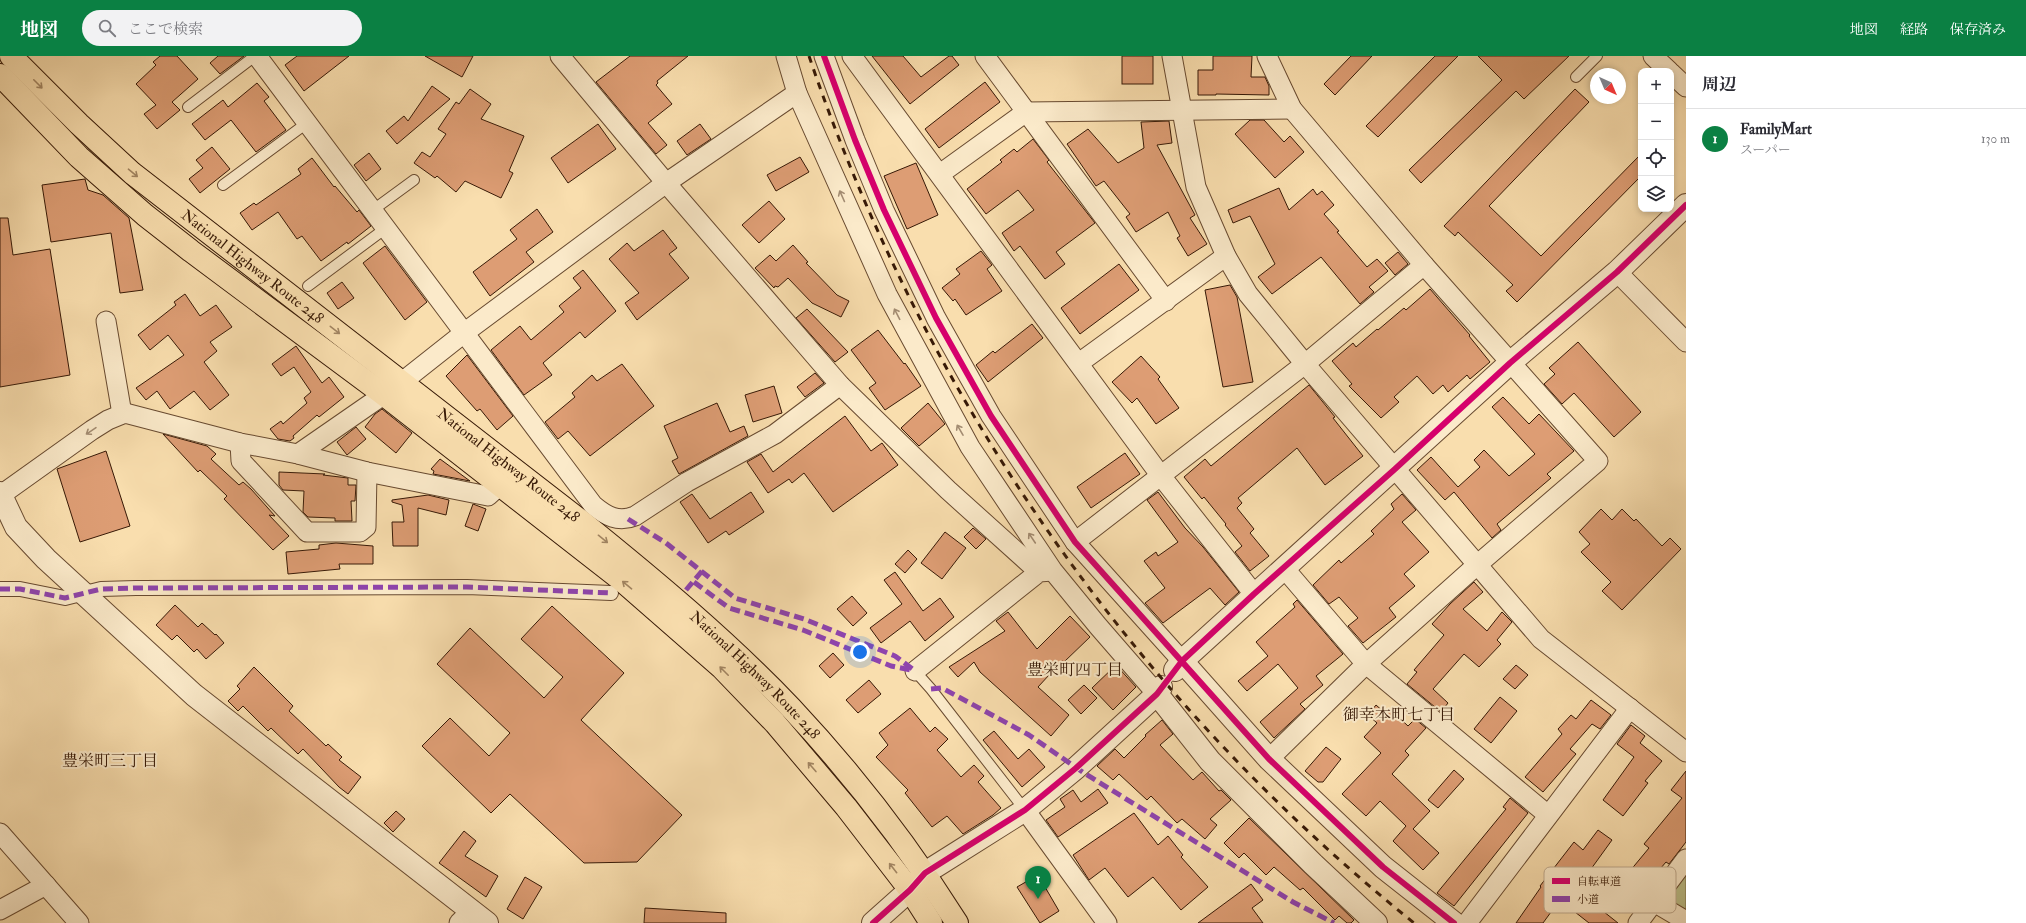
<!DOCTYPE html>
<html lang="ja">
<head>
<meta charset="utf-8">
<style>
  body { margin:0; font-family:"IM FELL Double Pica","Noto Serif JP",serif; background:#f2f2f3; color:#2b2b33 }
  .controls { position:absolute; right:12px; top:12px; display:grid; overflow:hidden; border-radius:8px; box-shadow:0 2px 6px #0003 }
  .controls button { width:36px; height:36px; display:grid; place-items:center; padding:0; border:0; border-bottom:1px solid #e1e1e2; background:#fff; color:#2b2b33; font:20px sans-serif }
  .compass { position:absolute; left:1590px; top:12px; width:36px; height:36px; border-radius:50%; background:#fff; box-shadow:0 2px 6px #0003; rotate:136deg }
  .you { position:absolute; left:860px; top:596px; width:14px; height:14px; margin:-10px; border:3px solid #fff; border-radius:50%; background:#1a73e8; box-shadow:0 0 0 6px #1a73e833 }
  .badge { display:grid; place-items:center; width:26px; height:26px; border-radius:50%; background:#0b8043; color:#fff; font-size:13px; font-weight:700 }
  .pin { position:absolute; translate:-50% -33px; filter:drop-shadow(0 1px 2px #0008) }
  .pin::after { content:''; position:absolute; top:21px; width:14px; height:12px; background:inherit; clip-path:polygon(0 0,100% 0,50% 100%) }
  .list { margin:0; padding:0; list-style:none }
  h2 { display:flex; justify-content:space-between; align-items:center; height:52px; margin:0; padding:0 16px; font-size:17px }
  h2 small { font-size:13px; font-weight:400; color:#7c7c81 }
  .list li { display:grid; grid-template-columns:26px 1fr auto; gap:12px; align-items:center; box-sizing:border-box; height:60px; padding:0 16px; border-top:1px solid #e1e1e2 }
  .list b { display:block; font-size:15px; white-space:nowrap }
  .list p { margin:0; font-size:13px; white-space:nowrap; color:#7c7c81 }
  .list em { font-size:13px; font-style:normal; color:#7c7c81 }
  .icon { flex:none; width:22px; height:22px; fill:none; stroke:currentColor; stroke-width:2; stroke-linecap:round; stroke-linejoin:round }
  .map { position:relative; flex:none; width:1686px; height:867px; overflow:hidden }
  header { display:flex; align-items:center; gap:24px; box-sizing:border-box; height:56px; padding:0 20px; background:#0b8043; color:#fff }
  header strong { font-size:19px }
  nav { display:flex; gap:22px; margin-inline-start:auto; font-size:14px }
  .search { width:280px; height:36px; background:#f2f2f3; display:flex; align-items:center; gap:10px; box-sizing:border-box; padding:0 14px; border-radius:22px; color:#7c7c81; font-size:15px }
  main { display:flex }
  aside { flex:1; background:#fff }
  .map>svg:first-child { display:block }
  .green { fill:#bcc18b; stroke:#7a6d48 }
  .building { fill:#dd9d74; stroke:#371906 }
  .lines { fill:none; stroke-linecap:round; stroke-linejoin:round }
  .service-casing { stroke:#684a30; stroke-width:12 }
  .pedestrian-casing { stroke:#684a30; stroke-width:16 }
  .minor-casing { stroke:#684a30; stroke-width:21 }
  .tertiary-casing { stroke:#684a30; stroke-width:24 }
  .trunk-casing { stroke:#371906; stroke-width:24 }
  .service { stroke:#fbeaca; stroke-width:10 }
  .pedestrian { stroke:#fbeaca; stroke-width:14 }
  .minor { stroke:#fbeaca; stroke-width:19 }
  .tertiary { stroke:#fbeaca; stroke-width:22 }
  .trunk { stroke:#f9deae; stroke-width:22 }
  .rail { stroke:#371906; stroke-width:3; stroke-dasharray:7 7; stroke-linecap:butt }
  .quiet { stroke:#8e44ad; stroke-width:5; stroke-dasharray:10 5; stroke-linecap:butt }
  .cycleway-casing { stroke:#fbeaca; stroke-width:8 }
  .cycleway { stroke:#d6006c; stroke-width:6 }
  .oneway { stroke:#a28562 }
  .oneway2 { stroke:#a38c72 }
  .labels { text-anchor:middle; stroke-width:4; stroke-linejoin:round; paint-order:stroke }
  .street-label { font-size:15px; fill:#371906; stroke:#fbeaca }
  .neighbourhood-label { font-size:16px; fill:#371906; stroke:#fbeaca }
  .key { fill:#fbeaca; stroke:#c0ab8f; stroke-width:1 }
  .key-label { font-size:11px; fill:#371906 }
</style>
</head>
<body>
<header>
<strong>地図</strong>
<div class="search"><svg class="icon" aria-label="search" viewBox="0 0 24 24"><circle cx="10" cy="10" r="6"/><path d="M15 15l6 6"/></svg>ここで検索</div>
<nav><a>地図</a><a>経路</a><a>保存済み</a></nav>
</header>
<main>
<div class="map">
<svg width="1686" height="867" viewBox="0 0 1686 867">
  <rect width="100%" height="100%" fill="#f9deae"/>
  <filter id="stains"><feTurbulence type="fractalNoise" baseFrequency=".005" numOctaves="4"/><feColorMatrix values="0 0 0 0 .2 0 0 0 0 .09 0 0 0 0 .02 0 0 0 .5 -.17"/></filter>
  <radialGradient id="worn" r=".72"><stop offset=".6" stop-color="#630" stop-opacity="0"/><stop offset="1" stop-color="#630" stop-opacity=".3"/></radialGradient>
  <path class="green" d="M1686 815V855L1664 843Z"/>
  <g class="building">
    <path d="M160 0H177L198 23 172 46 180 54 157 73 144 58 156 49 136 28 156 9 153 6Z"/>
    <path d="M218 0H244L220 18 210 7Z"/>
    <path d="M297 0H349L304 35 285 9Z"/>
    <path d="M425 0H473L462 21Z"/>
    <path d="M630 0H688L657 25 658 27 656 29 672 48 648 67 667 89 656 98 596 26Z"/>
    <path d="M872 0H903L921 21 949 0H952L959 9 910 48Z"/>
    <rect x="1122" y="0" width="31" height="28"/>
    <path d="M1213 0H1252L1251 21H1265L1269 30V39L1216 38V39H1198V14H1213Z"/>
    <path d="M1351 0H1372L1335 39 1324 28Z"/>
    <path d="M1435 0H1458L1378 81 1366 70Z"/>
    <path d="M1478 0H1569L1524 43 1516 35 1421 127 1409 114 1502 24Z"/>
    <path d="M985 26 1000 46 939 92 925 73Z"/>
    <path d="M257 27 269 41 264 45 286 74 256 96 231 64 205 84 192 68 223 44 228 51Z"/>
    <path d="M432 30 450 43 397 88 386 75 404 60 408 65Z"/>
    <path d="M470 33 491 48 481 63 524 80 509 115 513 117 501 142 465 125 456 136 437 120 435 122 414 107 422 96 430 101 446 78 438 73 456 46 459 48Z"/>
    <path d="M1575 33 1589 46 1489 150 1541 200 1641 98V120L1517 246 1506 235 1513 229 1458 176 1455 180 1444 170Z"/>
    <path d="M1250 64H1264L1284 86 1290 80 1304 96 1275 122 1235 78Z"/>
    <path d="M1169 65 1172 87 1157 89 1195 159 1190 162 1207 188 1188 200 1177 182 1180 180 1168 156 1136 176 1126 161 1130 158 1104 125 1096 130 1067 88 1088 73 1118 107 1144 92 1141 66Z"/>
    <path d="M598 68 616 93 568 127 551 102Z"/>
    <path d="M700 68 711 83 687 99 677 85Z"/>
    <path d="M1033 83 1049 104 1047 106 1095 167 1056 196 1065 208 1045 223 1020 190 1014 195 1002 177 1034 154 1018 134 986 158 967 133 1002 106 1000 104 1014 93 1017 96Z"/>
    <path d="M212 91 230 113 200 137 189 123 203 112 196 104Z"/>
    <path d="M369 97 381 113 366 125 354 109Z"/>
    <path d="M800 101 809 116 776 135 767 119Z"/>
    <path d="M312 102 334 131 335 130 357 156 359 154 371 170 348 188 347 186 321 205 302 180 297 183 278 156 252 174 240 157 254 147 256 149 301 118 298 113Z"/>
    <path d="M916 107 938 159 907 173 884 120Z"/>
    <path d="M85 123 88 134 103 139 129 162 143 234 120 237 111 177 51 186 42 129Z"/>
    <path d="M1279 132 1289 154 1313 133 1317 139 1322 135 1334 149 1324 158 1339 175 1337 176 1367 211 1377 203 1388 215 1369 231 1374 236 1360 248 1321 201 1272 238 1258 221 1275 208 1250 160 1233 167 1228 154Z"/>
    <path d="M769 145 785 163 759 187 742 169Z"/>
    <path d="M537 153 553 176 526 196 534 206 490 240 473 216 517 183 510 174Z"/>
    <path d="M0 162H8L13 199 50 193 70 319 0 331Z"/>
    <path d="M663 174 677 192 669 198 689 222 637 264 625 247 639 237 609 203 627 187 634 195Z"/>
    <path d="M793 189 808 206 806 207 837 239 849 245 841 261 812 247 788 222 778 231 775 230 774 232 755 212 770 199 776 205Z"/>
    <path d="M385 190 427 246 405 264 363 207Z"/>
    <path d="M981 195 992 209 987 213 1002 235 966 259 955 243 953 245 942 232 960 218 956 213Z"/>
    <path d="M1398 196 1408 208 1395 219 1385 207Z"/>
    <path d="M1119 208 1139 234 1080 278 1061 252Z"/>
    <path d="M583 214 616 255 585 282 580 276 543 307 552 319 524 339 491 294 520 270 531 284 564 256 559 250 581 232 573 222Z"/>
    <path d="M342 226 354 242 338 253 327 237Z"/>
    <path d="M1230 229 1237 241 1253 326 1223 331 1205 234Z"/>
    <path d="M1430 233 1470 279 1469 280 1490 306 1470 323 1467 319 1448 336 1443 329 1433 338 1417 320 1394 341 1399 346 1381 362 1349 330 1352 328 1332 305 1353 287 1356 291 1377 273 1378 274 1404 252 1406 254Z"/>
    <path d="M185 238 200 260 216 249 232 271 210 286 217 295 204 306 229 339 210 354 194 335 170 353 157 335 146 344 136 332 184 299 168 279 150 294 138 279 176 249 174 246Z"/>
    <path d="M807 253 848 296 835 306 796 262Z"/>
    <path d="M1032 268 1043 282 988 326 976 309 993 295 995 297Z"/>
    <path d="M878 274 904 308 905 307 921 330 885 354 869 332 876 327 851 294Z"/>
    <path d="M1578 286 1641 356 1614 381 1574 337 1562 348 1544 328 1555 318 1549 312Z"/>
    <path d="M296 290 322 327 329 321 344 341 319 361 317 359 293 380 294 382 290 385 278 383 270 373 281 365 283 368 307 347 304 342 311 336 294 311 281 320 272 308Z"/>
    <path d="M467 299 513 360 497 374 480 353 477 355 446 320Z"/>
    <path d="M1141 300 1160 321 1158 323 1179 352 1156 368 1137 342 1132 347 1112 326Z"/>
    <path d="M622 308 654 350 590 400 568 375 558 383 545 366 575 341 572 337 592 319 597 325Z"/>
    <path d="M815 317 824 327 805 341 797 331Z"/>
    <path d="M1309 329 1335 361 1333 362 1363 400 1325 429 1297 392 1238 442 1242 447 1237 452 1254 473 1250 477 1269 500 1250 515 1235 496 1242 490 1225 469 1226 468 1204 441 1202 443 1184 421 1205 403 1211 410Z"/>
    <path d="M774 330 782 357 753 366 745 339Z"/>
    <path d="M1503 341 1529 368 1539 358 1574 395 1547 418 1551 422 1497 468 1501 474 1492 482 1454 436 1445 444 1417 414 1431 401 1458 431 1480 411 1474 404 1484 394 1509 420 1535 398 1492 351Z"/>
    <path d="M717 347 730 376 744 370 748 380 679 418 672 405 678 402 664 370Z"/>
    <path d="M928 347 945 368 919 390 901 372Z"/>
    <path d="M382 353 412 377 396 397 365 371 375 358Z"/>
    <path d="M845 360 871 395 882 387 898 409 833 456 804 417 792 427 789 423 768 437 747 406 761 398 773 416Z"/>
    <path d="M356 371 366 383 347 399 337 386Z"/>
    <path d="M163 378 207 390 216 398 211 403 239 429 243 426 251 433 275 460 269 459 289 480 273 494 224 443 227 440 200 414 198 416Z"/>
    <path d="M106 395 130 470 80 486 57 413Z"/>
    <path d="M1125 397 1140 418 1091 452 1077 431Z"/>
    <path d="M440 403 470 425 433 418 434 415 431 413Z"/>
    <path d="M279 416 325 418 323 419 348 422V429H356L355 445H351L352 465H335V462L308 461 303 456 304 435 283 434 279 429Z"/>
    <path d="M751 436 764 456 729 479 726 475 708 487 680 446 692 438 710 463Z"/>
    <path d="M1158 436 1185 472 1203 491 1239 536 1225 549 1210 532 1163 567 1145 547 1165 532 1144 505 1156 496 1158 500 1178 486 1147 444Z"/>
    <path d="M1402 438 1416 454 1402 466 1429 496 1404 518 1415 530 1389 552 1396 561 1363 587 1348 570 1358 562 1339 541 1329 548 1313 529 1339 504 1341 507 1374 478 1371 475 1394 453 1391 448Z"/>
    <path d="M428 439 449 444 446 459 418 452V490H393L392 466H404L402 449 392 446V444Z"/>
    <path d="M473 448 486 453 478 475 465 470Z"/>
    <path d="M1601 453 1612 464 1622 453 1634 465 1636 463 1662 490 1670 482 1681 493 1622 554 1602 535 1611 526 1581 496 1590 488 1579 476Z"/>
    <path d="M973 472 986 483 976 493 964 481Z"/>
    <path d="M945 476 966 492 942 523 921 507Z"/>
    <path d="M336 487 373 490V508H339L340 513 288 518 286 496 319 493V489Z"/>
    <path d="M908 494 917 503 905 517 895 508Z"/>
    <path d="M895 516 923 555 940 542 954 561 925 585 910 565 881 587 870 572 902 548 884 524Z"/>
    <path d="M1474 526 1483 536 1463 553 1487 575 1502 556 1512 566 1497 584 1501 588 1479 611 1464 598 1433 633 1448 647 1441 656 1407 628 1417 616 1414 614 1444 579 1432 568 1450 548Z"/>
    <path d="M852 540 867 557 853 570 837 553Z"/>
    <path d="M1297 544 1343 598 1316 620 1323 629 1300 648 1305 653 1274 682 1260 666 1298 632 1278 608 1247 635 1238 625 1268 600 1256 586 1295 551 1293 548Z"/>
    <path d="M175 549 198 571 202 567 215 579 216 578 224 587 206 603 197 593 194 596 177 579 172 584 156 569Z"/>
    <path d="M552 550 624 617 581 664 682 759 637 806 584 807 510 738 491 757 422 690 450 662 489 700 510 677 437 608 470 572 544 642 563 621 521 583Z"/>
    <path d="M1008 556 1037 593 1070 560 1090 581 1064 606 1062 605 1038 631 1069 659 1051 680 980 616 974 606 958 621 949 611 1005 575 996 565Z"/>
    <path d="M833 597 844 609 830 622 819 610Z"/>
    <path d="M1116 609 1136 631 1113 654 1092 632Z"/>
    <path d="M1516 609 1528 619 1515 633 1503 623Z"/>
    <path d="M254 611 293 650 289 655 326 690 328 688 342 701 339 704 361 721 348 738 339 731 303 693 298 698 271 672 268 675 243 650 238 655 228 645 240 633 237 630Z"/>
    <path d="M869 624 881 638 858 657 846 644Z"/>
    <path d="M1084 629 1097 642 1081 658 1068 644Z"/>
    <path d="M1500 641 1517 655 1491 687 1474 673Z"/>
    <path d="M1591 644 1611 659 1600 673 1592 668 1570 693 1576 698 1543 736 1525 721 1562 678 1558 673 1571 659 1576 663Z"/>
    <path d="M1376 649 1385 657 1390 653 1408 670 1415 663 1426 672 1405 695 1409 699 1392 718 1430 755 1413 773 1439 797 1423 814 1393 785 1406 770 1380 745 1366 760 1342 738 1381 697 1364 681 1377 667 1368 659Z"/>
    <path d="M910 652 930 676 935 671 948 683 937 694 961 721 974 709 984 720 978 726 1001 752 993 759 963 778 947 760 932 771 905 737 908 734 876 701 888 689 879 677Z"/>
    <path d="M1162 664 1173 678 1160 689 1193 724 1202 716 1219 735 1221 734 1231 744 1210 763 1217 769 1205 783 1182 763 1177 767 1151 740 1147 744 1119 718 1113 724 1097 710 1115 693 1124 702 1146 680 1145 679Z"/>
    <path d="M1631 669 1645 680 1640 687 1662 705 1645 725 1648 727 1623 760 1603 744 1634 701 1617 688Z"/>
    <path d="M994 675 1018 703 1029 693 1045 711 1022 731 983 684Z"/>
    <path d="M1326 691 1341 703 1323 726H1318L1305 715Z"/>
    <path d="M1454 714 1464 723 1438 752 1428 744Z"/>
    <path d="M1686 715V786L1669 808 1666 806 1631 847 1615 833 1649 792 1644 788 1682 742 1671 734Z"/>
    <path d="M1098 733 1108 747 1058 781 1046 764 1065 751 1060 743 1073 734 1081 746Z"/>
    <path d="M1510 742 1528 757 1454 850 1437 837 1506 753 1503 751Z"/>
    <path d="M396 755 405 763 393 776 384 767Z"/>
    <path d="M1134 757 1158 789 1168 780 1183 799 1181 801 1208 831 1181 854 1153 821 1128 841 1105 812 1089 824 1073 799Z"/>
    <path d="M1249 762 1354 864 1351 867H1347L1339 860 1335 864 1303 832 1300 834 1274 811 1266 819 1244 797 1239 802 1224 787Z"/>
    <path d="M1598 774 1612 784 1591 813 1610 828 1594 848 1618 867H1589L1561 845H1559L1543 867H1516L1541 831 1540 830 1574 786 1583 794Z"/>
    <path d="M464 775 476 785 465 800 498 820 486 841 439 807Z"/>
    <path d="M1038 819 1059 855 1040 867 1017 831Z"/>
    <path d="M525 821 542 831 523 863 507 853Z"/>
    <path d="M1251 828 1263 844 1252 852 1263 867H1198Z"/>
    <path d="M645 852 726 857V867H644Z"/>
  </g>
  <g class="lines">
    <g class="service-casing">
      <g id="service">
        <path d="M1576 21 1597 0"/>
        <path d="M188 51 255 0"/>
        <path d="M223 129 307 67"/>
        <path d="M373 154 414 124"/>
        <path d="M308 230 386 172"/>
        <path d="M915 615 931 633 1025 754"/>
      </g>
    </g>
    <g class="pedestrian-casing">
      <path id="pedestrian" d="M0 533H20L65 542 101 533 136 532 467 531 611 537"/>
    </g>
    <g class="minor-casing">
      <g id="minor">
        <path d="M257 0 593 449C606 460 618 467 635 460L687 426 775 378 840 329"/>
        <path d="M560 0 666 127 840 329 948 434 1039 516"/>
        <path d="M786 0 797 37 887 238 970 391 1053 515 1098 570 1157 638"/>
        <path d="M824 0 855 84 884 154 936 262 991 360 1075 486 1182 605"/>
        <path d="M852 0 1161 420 1254 538"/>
        <path d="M985 0 1166 245"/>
        <path d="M1172 0 1196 131 1226 200 1248 238 1305 308 1541 583 1686 696"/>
        <path d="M1267 0 1292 53 1424 209 1598 405 1477 509 1366 608 1269 703"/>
        <path d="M1653 0 1669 15"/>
        <path d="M1671 17 1686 31"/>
        <path d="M940 118 1026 56 1292 53"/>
        <path d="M1617 216 1686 286"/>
        <path d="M106 265 122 358"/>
        <path d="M1079 307 1226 200"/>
        <path d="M240 387 241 405 307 476H360L366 471 367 416"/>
        <path d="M298 398 402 326 464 277 666 127 797 37"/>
        <path d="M1 439 92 374 108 364 125 357 240 387 298 398 367 416 488 440 500 429"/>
        <path d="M1075 486 1305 308 1424 209"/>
        <path d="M1284 512 1366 608 1548 759"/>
        <path d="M915 615 1039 516 1052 515"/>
        <path d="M1025 754 1107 867"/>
        <path d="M0 777 79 867"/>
        <path d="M1654 846 1686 865"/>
        <path d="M0 854 46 829"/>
        <path d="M459 867 471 855"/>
        <path d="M1467 867 1630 652"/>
        <path d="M1638 867 1686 803"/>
      </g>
    </g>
    <g class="tertiary-casing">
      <g id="tertiary">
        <path d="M0 437 16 471 46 503 194 639 487 867"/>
        <path d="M1182 605 1269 703 1383 811 1454 867"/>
        <path d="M1175 614 1182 605 1510 307 1617 216 1686 149"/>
        <path d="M1157 638 1210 705 1313 808 1376 867"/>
        <path d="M873 867 910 834 925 817 1025 754 1076 712 1157 638 1161 631"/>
      </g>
    </g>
    <g class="trunk-casing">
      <g id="trunk">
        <path id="s1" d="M11 0 79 68 132 117 582 466C654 524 727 585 791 652 853 718 909 791 957 867"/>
        <path d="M0 19 79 101 145 159 191 195 383 338 619 522 722 612 775 667 846 751 910 834 931 867"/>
      </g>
    </g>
    <use href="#service" class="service"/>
    <use href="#pedestrian" class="pedestrian"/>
    <use href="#minor" class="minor"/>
    <use href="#tertiary" class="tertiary"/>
    <use href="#trunk" class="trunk"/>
    <path class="rail" d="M809 0C925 343 1132 640 1414 867"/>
    <g class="quiet">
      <path d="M628 463 666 487 735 542 804 563 895 600 915 615"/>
      <path d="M694 526 729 552 803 574 891 610 911 614"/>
      <path d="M0 533H20L65 542 101 533 136 532 467 531 611 537"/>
      <path d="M686 534 702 515"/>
      <path d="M931 633 942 632 1029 679 1084 717 1293 846 1334 867"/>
    </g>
    <g class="cycleway-casing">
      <g id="cycleway">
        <path d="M824 0 855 84 884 154 936 262 991 360 1075 486 1269 703 1383 811 1454 867"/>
        <path d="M873 867 910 834 925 817 1025 754 1076 712 1157 638 1182 605 1254 538 1395 413 1510 307 1617 216 1686 149"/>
      </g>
    </g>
    <use href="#cycleway" class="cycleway"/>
  </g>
  <defs><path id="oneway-shaft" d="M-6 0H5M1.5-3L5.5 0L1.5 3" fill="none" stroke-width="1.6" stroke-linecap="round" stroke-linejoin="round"/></defs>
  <g class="oneway">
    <use href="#oneway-shaft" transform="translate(38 28) rotate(45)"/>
    <use href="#oneway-shaft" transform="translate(133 117) rotate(40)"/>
    <use href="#oneway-shaft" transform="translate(335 274) rotate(38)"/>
    <use href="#oneway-shaft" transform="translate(603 483) rotate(39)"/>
    <use href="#oneway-shaft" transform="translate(627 529) rotate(-140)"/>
    <use href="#oneway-shaft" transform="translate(724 615) rotate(-135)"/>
    <use href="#oneway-shaft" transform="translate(812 711) rotate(-131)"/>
    <use href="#oneway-shaft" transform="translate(893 812) rotate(-128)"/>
  </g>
  <g class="oneway2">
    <use href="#oneway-shaft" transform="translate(842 140) rotate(-114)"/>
    <use href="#oneway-shaft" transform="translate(897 258) rotate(-117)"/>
    <use href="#oneway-shaft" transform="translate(960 374) rotate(-120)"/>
    <use href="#oneway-shaft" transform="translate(91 375) rotate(146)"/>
    <use href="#oneway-shaft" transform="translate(1032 482) rotate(-124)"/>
  </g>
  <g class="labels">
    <g class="street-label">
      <text dy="5" stroke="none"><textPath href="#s1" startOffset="321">National Highway Route 248</textPath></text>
      <text dy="5" stroke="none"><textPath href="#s1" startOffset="645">National Highway Route 248</textPath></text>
      <text dy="5" stroke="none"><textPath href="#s1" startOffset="969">National Highway Route 248</textPath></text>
    </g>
    <g class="neighbourhood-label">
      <text x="1075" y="619">豊栄町四丁目</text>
      <text x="1399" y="664">御幸本町七丁目</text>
      <text x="110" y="710">豊栄町三丁目</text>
    </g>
  </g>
  <rect x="1544" y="811" width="132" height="46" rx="6" class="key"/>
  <rect x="1552" y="822" width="18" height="6" fill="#d6006c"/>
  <rect x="1552" y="840" width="18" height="6" fill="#8e44ad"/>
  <g class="key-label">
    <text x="1577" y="829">自転車道</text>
    <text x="1577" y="847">小道</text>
  </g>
  <rect width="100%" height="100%" filter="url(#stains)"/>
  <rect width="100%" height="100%" fill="url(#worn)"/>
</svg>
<div class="controls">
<button>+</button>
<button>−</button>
<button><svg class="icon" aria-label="locate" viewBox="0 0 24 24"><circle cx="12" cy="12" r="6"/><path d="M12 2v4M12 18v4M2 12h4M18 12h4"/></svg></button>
<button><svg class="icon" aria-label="layers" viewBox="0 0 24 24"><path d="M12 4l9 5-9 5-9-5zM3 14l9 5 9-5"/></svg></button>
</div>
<svg class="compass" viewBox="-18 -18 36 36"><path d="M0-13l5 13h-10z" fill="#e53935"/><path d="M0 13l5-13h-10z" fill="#7c7c81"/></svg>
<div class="you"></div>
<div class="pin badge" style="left:1038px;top:843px">1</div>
</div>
<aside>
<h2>周辺<small></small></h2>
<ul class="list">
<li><span class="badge">1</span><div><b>FamilyMart</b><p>スーパー</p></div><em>130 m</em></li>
</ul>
</aside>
</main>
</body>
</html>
